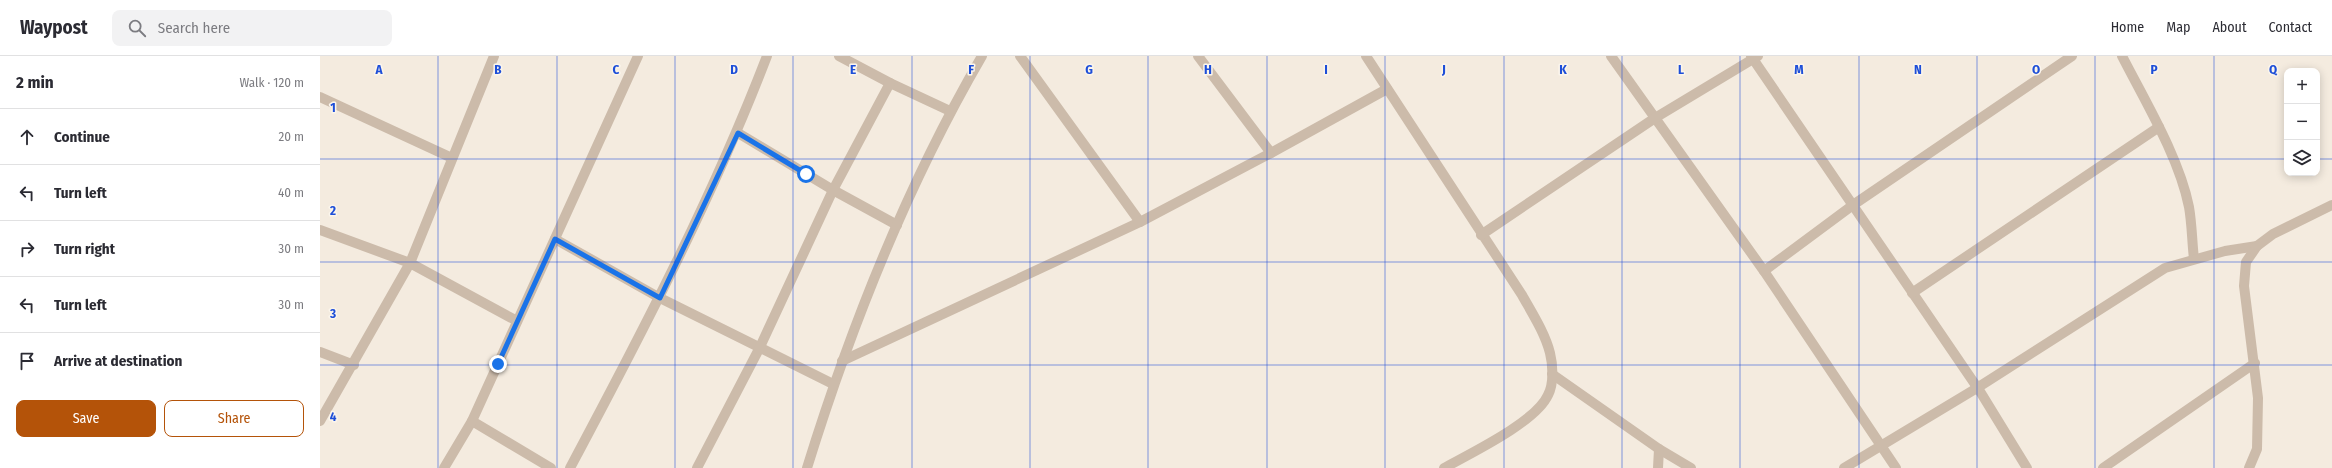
<!DOCTYPE html>
<html lang="en">
<head>
<meta charset="utf-8">
<style>
  body { margin:0; font-family:"Fira Sans Condensed",sans-serif; background:#f2f2f3; color:#2b2b33 }
  .controls { position:absolute; right:12px; top:12px; display:grid; overflow:hidden; border-radius:8px; box-shadow:0 2px 10px #0003 }
  .controls button { width:36px; height:36px; display:grid; place-items:center; padding:0; border:0; border-bottom:1px solid #e1e1e2; background:#fff; color:#2b2b33; font:20px sans-serif }
  .stop { position:absolute; width:12px; height:12px; margin:-9px; border:3px solid #1a73e8; border-radius:50%; background:#fff }
  .stop.end { background:#1a73e8; border-color:#fff; box-shadow:0 1px 4px #0008 }
  .list { margin:0; padding:0; list-style:none }
  h2 { display:flex; justify-content:space-between; align-items:center; height:52px; margin:0; padding:0 16px; font-size:17px }
  h2 small { font-size:13px; font-weight:400; color:#7c7c81 }
  .list li { display:grid; grid-template-columns:26px 1fr auto; gap:12px; align-items:center; box-sizing:border-box; height:56px; padding:0 16px; border-top:1px solid #e1e1e2 }
  .list b { display:block; font-size:15px; white-space:nowrap }
  .list em { font-size:13px; font-style:normal; color:#7c7c81 }
  .actions { display:flex; gap:8px; padding:12px 16px }
  .actions a { flex:1; padding:9px 0; border:1px solid #b45309; border-radius:8px; text-align:center; font-size:14px; color:#b45309 }
  .actions .main { background:#b45309; color:#fff }
  .icon { flex:none; width:22px; height:22px; fill:none; stroke:currentColor; stroke-width:2; stroke-linecap:round; stroke-linejoin:round }
  .map { position:relative; flex:none; width:2012px; height:412px; overflow:hidden }
  header { display:flex; align-items:center; gap:24px; box-sizing:border-box; height:56px; padding:0 20px; background:#fff; border-bottom:1px solid #e1e1e2 }
  header strong { font-size:19px }
  nav { display:flex; gap:22px; margin-inline-start:auto; font-size:14px }
  .search { width:280px; height:36px; background:#f2f2f3; display:flex; align-items:center; gap:10px; box-sizing:border-box; padding:0 14px; border-radius:8px; color:#7c7c81; font-size:15px }
  main { display:flex }
  aside { flex:1; background:#fff }
  .map>svg:first-child { display:block }
  .lines { fill:none; stroke-linecap:round; stroke-linejoin:round }
  .minor { stroke:#cba; stroke-width:10 }
  .route { stroke:#1a73e8; stroke-width:5 }
  .grid { fill:none; stroke:#1d4ed8; stroke-width:1; stroke-opacity:0.55 }
  .grid-label { font-size:13px; text-anchor:middle; font-weight:bold; fill:#1d4ed8; stroke:#fbf5ec; stroke-width:3; stroke-linejoin:round; paint-order:stroke }
</style>
</head>
<body>
<header>
<strong>Waypost</strong>
<div class="search"><svg class="icon" aria-label="search" viewBox="0 0 24 24"><circle cx="10" cy="10" r="6"/><path d="M15 15l6 6"/></svg>Search here</div>
<nav><a>Home</a><a>Map</a><a>About</a><a>Contact</a></nav>
</header>
<main>
<aside>
<h2>2 min<small>Walk · 120 m</small></h2>
<ul class="list">
<li><svg class="icon" aria-label="ahead" viewBox="0 0 24 24"><path d="M12 20V5M6 11l6-6 6 6"/></svg><div><b>Continue</b></div><em>20 m</em></li>
<li><svg class="icon" aria-label="left" viewBox="0 0 24 24"><path d="M17 20v-9H6M10 6l-5 5 5 5"/></svg><div><b>Turn left</b></div><em>40 m</em></li>
<li><svg class="icon" aria-label="right" viewBox="0 0 24 24"><path d="M7 20v-9h11M14 6l5 5-5 5"/></svg><div><b>Turn right</b></div><em>30 m</em></li>
<li><svg class="icon" aria-label="left" viewBox="0 0 24 24"><path d="M17 20v-9H6M10 6l-5 5 5 5"/></svg><div><b>Turn left</b></div><em>30 m</em></li>
<li><svg class="icon" aria-label="arrive" viewBox="0 0 24 24"><path d="M6 21V4h12l-3 4 3 4H6"/></svg><div><b>Arrive at destination</b></div></li>
</ul>
<div class="actions"><a class="main">Save</a><a>Share</a></div>
</aside>
<div class="map">
<svg width="2012" height="412" viewBox="0 0 2012 412">
  <rect width="100%" height="100%" fill="#f4ebdf"/>
  <g class="lines">
    <g class="minor">
      <path d="M519 0 570 27 630 55"/>
      <path d="M700 0 820 166"/>
      <path d="M878 0 951 97"/>
      <path d="M1046 0 1202 239C1212 257 1225 277 1230 297 1233 309 1234 328 1228 339 1216 366 1151 397 1124 412"/>
      <path d="M1291 0 1444 215 1576 412"/>
      <path d="M1431 0 1661 337 1707 412"/>
      <path d="M1802 0C1825 45 1859 101 1869 151 1872 168 1872 186 1874 203"/>
      <path d="M0 41 132 102"/>
      <path d="M418 77 513 134 577 169"/>
      <path d="M0 174 90 207 197 265"/>
      <path d="M1161 179 1335 62 1438 0"/>
      <path d="M235 183 340 242 513 328"/>
      <path d="M1444 215 1533 149 1752 0"/>
      <path d="M1592 237 1839 71"/>
      <path d="M0 296 34 309"/>
      <path d="M522 305 820 166 951 97 1067 33"/>
      <path d="M1232 318 1339 393 1371 412"/>
      <path d="M0 365 90 207 174 0"/>
      <path d="M152 365 231 412"/>
      <path d="M124 412 152 365 318 0"/>
      <path d="M250 412C322 277 392 143 447 0"/>
      <path d="M377 412 440 291 513 134 570 27"/>
      <path d="M487 412C531 270 587 129 662 0"/>
      <path d="M1338 412 1339 393"/>
      <path d="M1524 412 1657 332 1845 212 1905 195 1937 190"/>
      <path d="M1783 412 1935 307"/>
      <path d="M1929 412 1937 393 1938 342 1924 230 1926 206 1937 190 1953 178 2012 149"/>
    </g>
  </g>
  <g class="lines">
    <path class="route" d="M178 308 235 183 340 242 418 77 486 118"/>
  </g>
  <path class="grid" d="M118 0V412M237 0V412M355 0V412M473 0V412M592 0V412M710 0V412M828 0V412M947 0V412M1065 0V412M1184 0V412M1302 0V412M1420 0V412M1539 0V412M1657 0V412M1775 0V412M1894 0V412M0 103H1967M1997 103H2012M0 206H2012M0 309H2012"/>
  <g class="grid-label">
    <text x="59" y="18">A</text>
    <text x="178" y="18">B</text>
    <text x="296" y="18">C</text>
    <text x="414" y="18">D</text>
    <text x="533" y="18">E</text>
    <text x="651" y="18">F</text>
    <text x="769" y="18">G</text>
    <text x="888" y="18">H</text>
    <text x="1006" y="18">I</text>
    <text x="1124" y="18">J</text>
    <text x="1243" y="18">K</text>
    <text x="1361" y="18">L</text>
    <text x="1479" y="18">M</text>
    <text x="1598" y="18">N</text>
    <text x="1716" y="18">O</text>
    <text x="1834" y="18">P</text>
    <text x="1953" y="18">Q</text>
    <text x="13" y="56">1</text>
    <text x="13" y="159">2</text>
    <text x="13" y="262">3</text>
    <text x="13" y="365">4</text>
  </g>
</svg>
<div class="controls">
<button>+</button>
<button>−</button>
<button><svg class="icon" aria-label="layers" viewBox="0 0 24 24"><path d="M12 4l9 5-9 5-9-5zM3 14l9 5 9-5"/></svg></button>
</div>
<div class="stop" style="left:486px;top:118px"></div>
<div class="stop end" style="left:178px;top:308px"></div>
</div>
</main>
</body>
</html>
